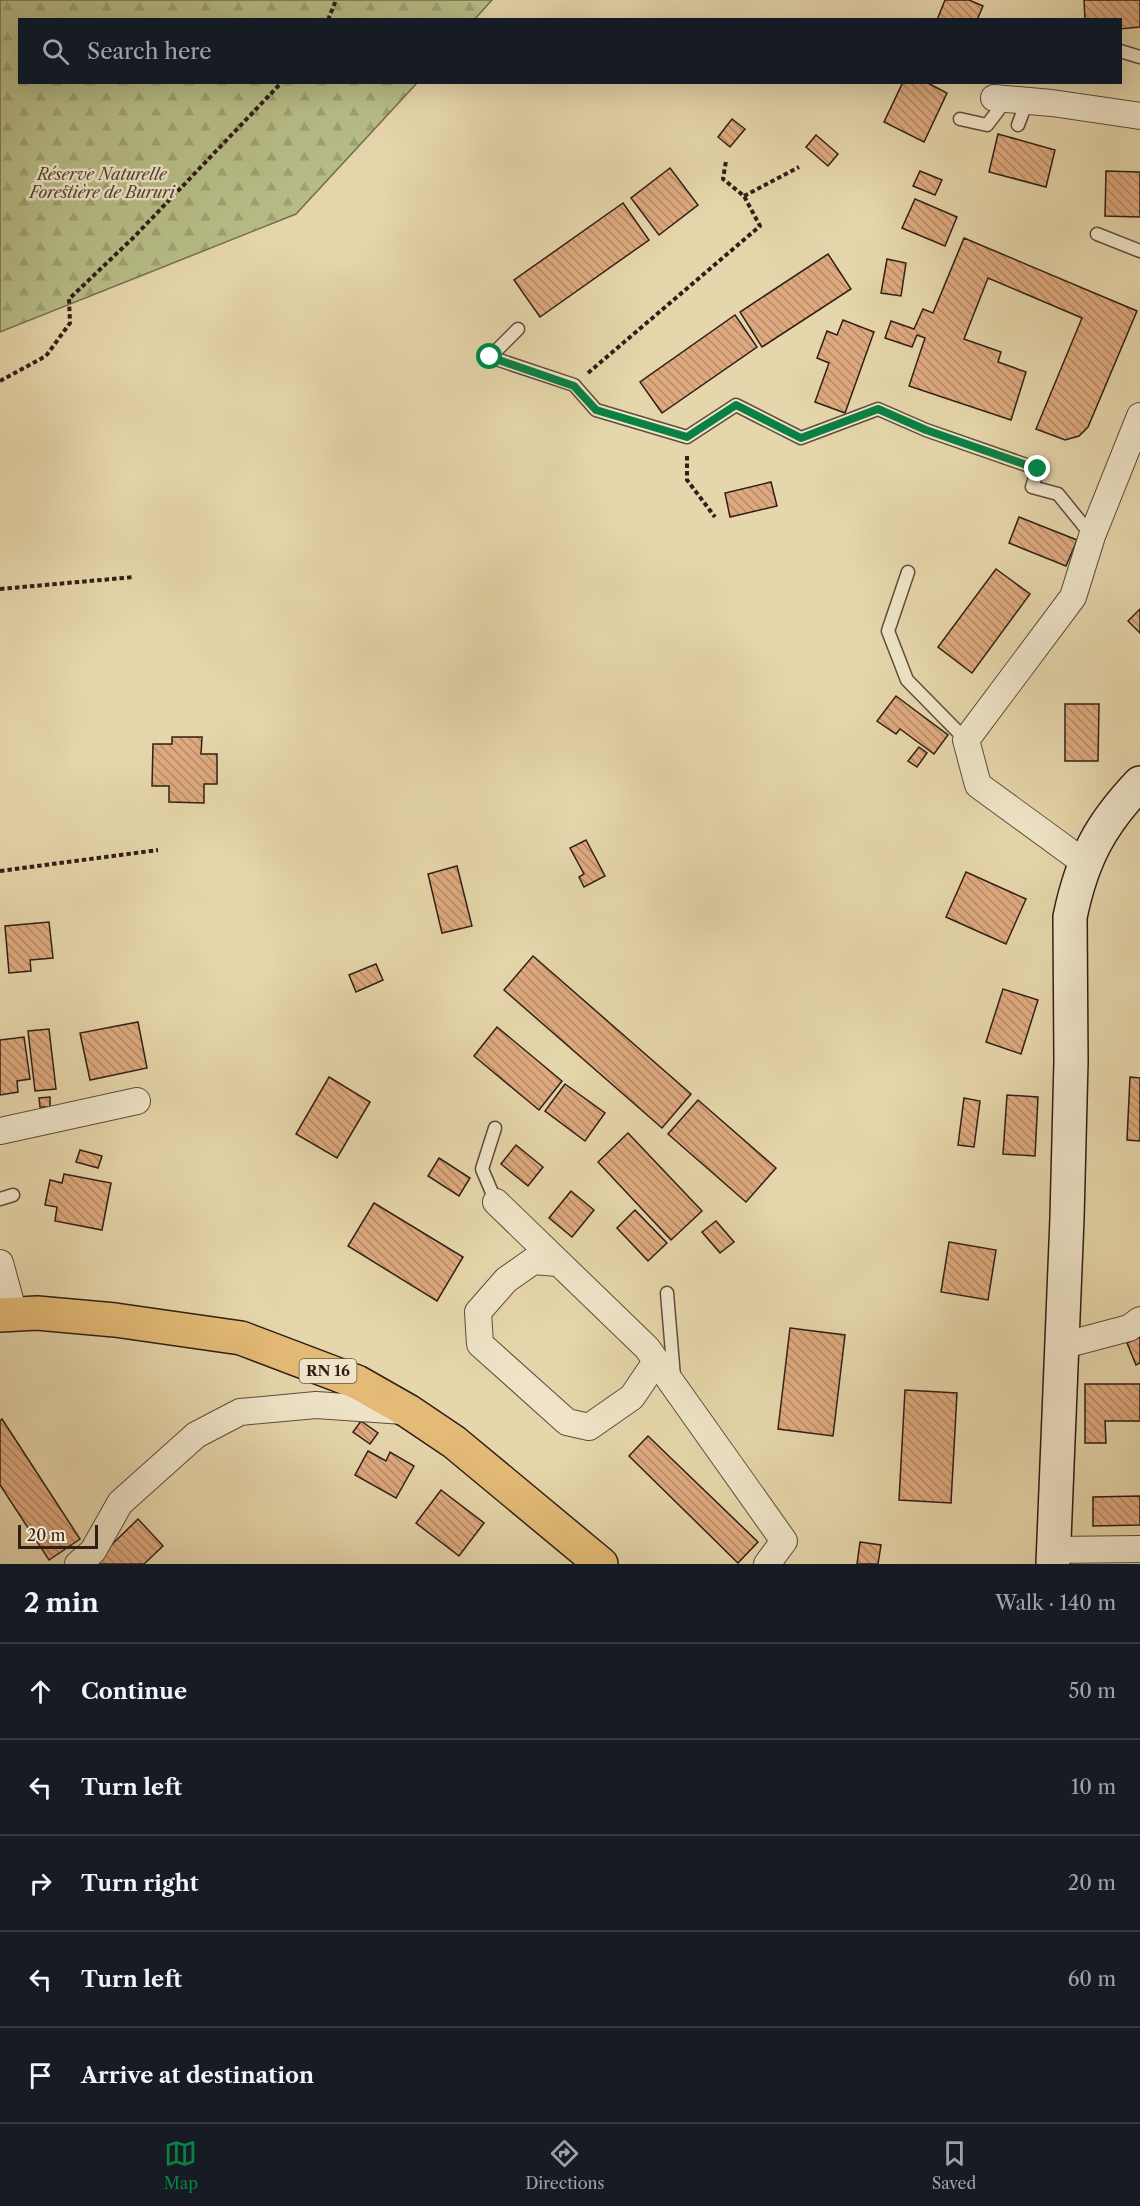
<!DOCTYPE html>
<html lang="en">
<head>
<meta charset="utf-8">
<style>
  body { margin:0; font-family:"Libre Caslon Text",serif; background:#20242c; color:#f1f3f6 }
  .scale { position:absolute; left:18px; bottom:15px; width:80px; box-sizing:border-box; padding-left:6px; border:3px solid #311e17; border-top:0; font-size:16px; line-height:21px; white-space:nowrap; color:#311e17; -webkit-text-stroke:4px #efe4c8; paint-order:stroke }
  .stop { position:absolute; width:18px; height:18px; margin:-14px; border:4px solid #0b8043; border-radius:50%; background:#fff }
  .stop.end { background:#0b8043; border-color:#fff; box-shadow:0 2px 6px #0008 }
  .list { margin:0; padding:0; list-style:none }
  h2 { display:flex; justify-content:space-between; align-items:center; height:78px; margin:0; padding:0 24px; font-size:26px }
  h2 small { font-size:20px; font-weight:400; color:#9ea1a6 }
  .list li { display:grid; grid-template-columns:39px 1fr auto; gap:18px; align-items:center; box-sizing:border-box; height:96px; padding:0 24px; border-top:2px solid #363941 }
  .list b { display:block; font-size:22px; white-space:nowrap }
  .list em { font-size:20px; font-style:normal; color:#9ea1a6 }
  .icon { flex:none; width:33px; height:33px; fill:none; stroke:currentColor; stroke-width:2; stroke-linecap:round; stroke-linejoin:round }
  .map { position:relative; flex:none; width:1140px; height:1564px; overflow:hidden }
  .search { position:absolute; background:#171b24; box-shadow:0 6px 24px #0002; left:18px; right:18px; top:18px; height:66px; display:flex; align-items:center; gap:15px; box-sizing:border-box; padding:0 21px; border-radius:0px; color:#9ea1a6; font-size:22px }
  .sheet { height:558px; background:#171b24 }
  nav { display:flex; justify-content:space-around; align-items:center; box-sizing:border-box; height:84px; border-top:2px solid #363941; background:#171b24; font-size:16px; color:#9ea1a6 }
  nav a { display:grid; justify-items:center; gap:3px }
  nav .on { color:#0b8043 }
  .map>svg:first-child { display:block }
  .forest { fill:url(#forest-firs); stroke:#746e4f; stroke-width:1.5 }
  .building { fill:url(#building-back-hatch); stroke:#311e17; stroke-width:1.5 }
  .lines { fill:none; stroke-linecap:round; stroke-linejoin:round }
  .lane-casing { stroke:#5e4c3c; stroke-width:15 }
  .street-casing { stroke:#5e4c3c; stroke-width:28 }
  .secondary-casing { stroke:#311e17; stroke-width:36 }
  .primary-casing { stroke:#311e17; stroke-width:36 }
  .path { stroke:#311e17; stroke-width:4; stroke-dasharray:4.5 3; stroke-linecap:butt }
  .lane { stroke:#efe4c8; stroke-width:12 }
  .street { stroke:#efe4c8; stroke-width:26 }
  .secondary { stroke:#efe4c8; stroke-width:33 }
  .primary { stroke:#e3bb76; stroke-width:33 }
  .route { stroke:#0b8043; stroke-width:8 }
  .labels { text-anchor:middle; stroke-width:5; stroke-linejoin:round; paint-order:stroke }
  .shield { fill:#efe4c8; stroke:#6a594c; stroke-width:1.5 }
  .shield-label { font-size:15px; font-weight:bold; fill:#311e17 }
  .park-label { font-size:16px; font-style:italic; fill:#524633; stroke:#efe4c8 }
</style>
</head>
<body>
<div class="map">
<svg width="1140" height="1564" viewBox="0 0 1140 1564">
  <defs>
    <pattern id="forest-firs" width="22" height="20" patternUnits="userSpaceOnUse" patternTransform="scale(1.5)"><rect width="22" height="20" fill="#b7bd87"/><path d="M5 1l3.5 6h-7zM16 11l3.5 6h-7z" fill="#9ea274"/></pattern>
    <pattern id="building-back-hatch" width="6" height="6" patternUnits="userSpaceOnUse" patternTransform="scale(1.5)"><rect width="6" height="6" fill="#dfaa7f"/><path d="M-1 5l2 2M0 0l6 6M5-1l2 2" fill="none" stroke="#b58a67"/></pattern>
  </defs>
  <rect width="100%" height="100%" fill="#e6d6ab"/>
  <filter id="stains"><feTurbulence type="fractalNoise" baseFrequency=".00333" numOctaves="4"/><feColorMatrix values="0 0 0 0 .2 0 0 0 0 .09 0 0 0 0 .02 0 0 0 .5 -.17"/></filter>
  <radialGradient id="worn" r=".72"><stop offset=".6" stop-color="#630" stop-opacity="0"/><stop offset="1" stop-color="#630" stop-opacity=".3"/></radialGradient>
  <path class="forest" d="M0 0H492L474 20H20V82L417 83 296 214 0 332Z"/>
  <g class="building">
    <path d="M945 0H969L983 6 977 20H937Z"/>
    <path d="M1084 0H1140V27L1120 29V20H1085Z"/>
    <path d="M903 82H926L947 93 924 142 884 122Z"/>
    <path d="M732 119 745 129 730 147 718 137Z"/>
    <path d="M998 134 1055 150 1046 187 989 172Z"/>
    <path d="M816 135 838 154 828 166 806 147Z"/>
    <path d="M670 168 698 205 659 235 631 198Z"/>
    <path d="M920 171 942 180 935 195 913 186Z"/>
    <path d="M1106 171 1140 172V217L1105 216Z"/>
    <path d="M915 199 957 217 945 246 902 228Z"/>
    <path d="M623 203 649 240 540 317 514 280Z"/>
    <path d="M964 238 1137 311 1088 427 1079 436 1065 440 1036 429 1082 318 988 278 964 339 1001 352 998 362 1026 372 1011 420 909 386 925 338 917 335 912 347 885 338 891 321 914 329 923 309 933 313Z"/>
    <path d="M828 254 851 289 762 347 740 312Z"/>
    <path d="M887 259 906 263 901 296 881 293Z"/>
    <path d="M735 315 757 347 662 413 640 382Z"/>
    <path d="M843 320 874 332 845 413 815 402 829 363 817 358 827 331 837 335Z"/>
    <path d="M771 482 777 506 730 517 725 493Z"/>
    <path d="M1019 517 1077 540 1066 566 1009 543Z"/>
    <path d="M996 569 1030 594 972 673 938 647Z"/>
    <path d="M1140 609V633L1128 621Z"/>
    <path d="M896 696 948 735 934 754 900 729 896 734 877 721Z"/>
    <path d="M1065 704H1099L1098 761H1065Z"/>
    <path d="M172 737H202L201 754H217V784H204V803L169 802V786H152L153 744H172Z"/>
    <path d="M919 747 927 753 917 767 908 761Z"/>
    <path d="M586 840 605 876 584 887 579 877 584 874 570 848Z"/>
    <path d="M457 866 472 926 442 933 428 874Z"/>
    <path d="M966 872 1026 899 1006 944 946 917Z"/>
    <path d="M49 922 53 958 30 960 31 971 9 973 5 926Z"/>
    <path d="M533 956 691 1094 662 1128 504 990Z"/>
    <path d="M376 964 383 980 356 992 349 975Z"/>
    <path d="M1003 989 1038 1000 1021 1054 986 1042Z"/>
    <path d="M138 1022 147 1068 90 1080 80 1033Z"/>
    <path d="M497 1027 562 1081 539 1110 474 1056Z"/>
    <path d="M49 1029 56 1089 35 1091 28 1031Z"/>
    <path d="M24 1037 30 1079 17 1081 18 1092 0 1095V1040Z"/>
    <path d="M329 1077 370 1102 337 1158 296 1134Z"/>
    <path d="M1130 1077 1140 1078V1141L1127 1140Z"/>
    <path d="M565 1084 605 1113 585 1141 545 1111Z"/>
    <path d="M1007 1095 1038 1097 1035 1156 1003 1154Z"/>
    <path d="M50 1097V1107H40L39 1098Z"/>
    <path d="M964 1098 980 1101 974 1147 958 1145Z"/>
    <path d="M698 1100 776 1168 746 1202 668 1134Z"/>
    <path d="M628 1133 702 1211 671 1240 598 1162Z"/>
    <path d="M516 1145 543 1167 528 1186 501 1164Z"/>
    <path d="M80 1150 102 1156 98 1168 76 1162Z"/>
    <path d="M439 1158 470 1178 459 1196 428 1176Z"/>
    <path d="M64 1174 111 1183 102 1230 55 1221 57 1207 45 1205 50 1180 62 1183Z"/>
    <path d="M571 1191 594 1210 572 1237 549 1218Z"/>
    <path d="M374 1203 463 1257 437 1301 348 1246Z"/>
    <path d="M635 1210 667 1243 648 1261 617 1228Z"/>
    <path d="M716 1221 734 1242 720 1253 702 1232Z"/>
    <path d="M949 1242 996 1250 988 1300 941 1292Z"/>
    <path d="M790 1328 845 1335 833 1436 778 1429Z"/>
    <path d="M1140 1337V1363L1136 1365 1127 1343Z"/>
    <path d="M1085 1384H1140V1421H1105L1106 1443H1085Z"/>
    <path d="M905 1390 957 1393 951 1503 899 1500Z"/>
    <path d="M2 1419 80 1539 49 1560 0 1485V1421Z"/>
    <path d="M361 1421 378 1433 370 1444 353 1432Z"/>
    <path d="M648 1436 758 1542 738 1563 629 1456Z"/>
    <path d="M368 1451 386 1461 390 1452 414 1466 396 1498 355 1475Z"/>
    <path d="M441 1490 484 1523 459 1556 416 1523Z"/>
    <path d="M1140 1496V1525L1093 1526V1497Z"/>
    <path d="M138 1519 163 1546 144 1564H92Z"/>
    <path d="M860 1542 881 1545 878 1564H857Z"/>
  </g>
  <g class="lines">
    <g class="lane-casing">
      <g id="lane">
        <path d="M1120 51 1140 57"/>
        <path d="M960 119 987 125 1006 100"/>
        <path d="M1018 125 1027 101"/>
        <path d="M1097 234 1140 251"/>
        <path d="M518 329 490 357 574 385 596 410 687 437 736 405 801 438 878 409 926 430 1038 469 1032 487 1058 494 1092 536"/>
        <path d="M908 572 888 631 907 680 966 740"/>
        <path d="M495 1128 482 1169 496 1202"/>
        <path d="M0 1199 13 1195"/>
        <path d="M667 1293 674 1377"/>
      </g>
    </g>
    <g class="street-casing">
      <g id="street">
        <path d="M994 98 1052 103 1140 116"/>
        <path d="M1085 863 978 785 966 740 1073 597 1092 536 1140 416"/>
        <path d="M0 1131 137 1101"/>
        <path d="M496 1202 647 1348 784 1541 767 1564"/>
        <path d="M0 1263 14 1314"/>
        <path d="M558 1263 533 1261 506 1280 478 1312 480 1344 567 1422 589 1427 632 1397 655 1363"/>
        <path d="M1061 1346 1129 1328 1140 1320"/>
        <path d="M1053 1550 1140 1549"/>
        <path d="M78 1564 93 1551 120 1503 196 1435 240 1412 316 1405 404 1411"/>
      </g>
    </g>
    <g class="secondary-casing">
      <path id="secondary" d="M1053 1564 1067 1218 1071 1061 1070 917C1082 859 1100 825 1140 783"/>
    </g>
    <g class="primary-casing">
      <path id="primary" d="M0 1315 37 1313 115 1320 241 1338 357 1382 408 1411 454 1442 601 1564"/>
    </g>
    <g class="path">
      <path d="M328 20 336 0"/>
      <path d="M744 196 799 167"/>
      <path d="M588 373 760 226 744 196 723 179 726 161"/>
      <path d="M0 381 46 356 70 323 69 299 134 237 282 82"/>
      <path d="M687 456V480L715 517"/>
      <path d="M0 589 134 577"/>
      <path d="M0 871 158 850"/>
    </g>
    <use href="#lane" class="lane"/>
    <use href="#street" class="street"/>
    <use href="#secondary" class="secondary"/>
    <use href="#primary" class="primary"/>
  </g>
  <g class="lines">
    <path class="route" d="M490 357 574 386 596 410 687 437 736 405 801 438 878 409 926 430 1038 469"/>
  </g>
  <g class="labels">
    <rect class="shield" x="299.5" y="1359" width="57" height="24" rx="4.5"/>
    <g class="shield-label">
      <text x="328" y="1376">RN 16</text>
    </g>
    <g class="park-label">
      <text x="102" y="180">Réserve Naturelle<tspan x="102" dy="18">Forestière de Bururi</tspan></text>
    </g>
  </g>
  <rect width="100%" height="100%" filter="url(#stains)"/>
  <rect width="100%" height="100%" fill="url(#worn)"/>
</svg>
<div class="scale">20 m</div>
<div class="stop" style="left:490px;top:357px"></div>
<div class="stop end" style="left:1038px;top:469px"></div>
<div class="search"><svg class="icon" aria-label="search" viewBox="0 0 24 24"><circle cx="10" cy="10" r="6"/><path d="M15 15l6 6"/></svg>Search here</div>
</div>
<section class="sheet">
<h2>2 min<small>Walk · 140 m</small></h2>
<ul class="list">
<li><svg class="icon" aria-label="ahead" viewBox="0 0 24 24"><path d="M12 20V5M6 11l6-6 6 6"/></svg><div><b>Continue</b></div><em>50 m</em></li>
<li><svg class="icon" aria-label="left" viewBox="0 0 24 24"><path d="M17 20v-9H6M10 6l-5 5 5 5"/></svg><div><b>Turn left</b></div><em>10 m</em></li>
<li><svg class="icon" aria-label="right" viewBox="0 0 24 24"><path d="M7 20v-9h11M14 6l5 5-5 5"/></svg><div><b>Turn right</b></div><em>20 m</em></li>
<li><svg class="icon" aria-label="left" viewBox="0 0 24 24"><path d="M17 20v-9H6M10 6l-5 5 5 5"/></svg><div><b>Turn left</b></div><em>60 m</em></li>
<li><svg class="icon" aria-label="arrive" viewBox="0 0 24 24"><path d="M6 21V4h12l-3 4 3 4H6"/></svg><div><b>Arrive at destination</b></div></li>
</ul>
</section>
<nav>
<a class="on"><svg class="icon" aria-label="map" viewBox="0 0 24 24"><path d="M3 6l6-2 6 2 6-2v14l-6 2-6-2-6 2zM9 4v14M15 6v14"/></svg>Map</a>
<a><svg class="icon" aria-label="directions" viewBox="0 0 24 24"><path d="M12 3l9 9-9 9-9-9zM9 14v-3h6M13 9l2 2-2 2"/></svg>Directions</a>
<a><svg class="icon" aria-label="saved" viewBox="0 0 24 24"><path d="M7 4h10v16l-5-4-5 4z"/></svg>Saved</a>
</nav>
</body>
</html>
